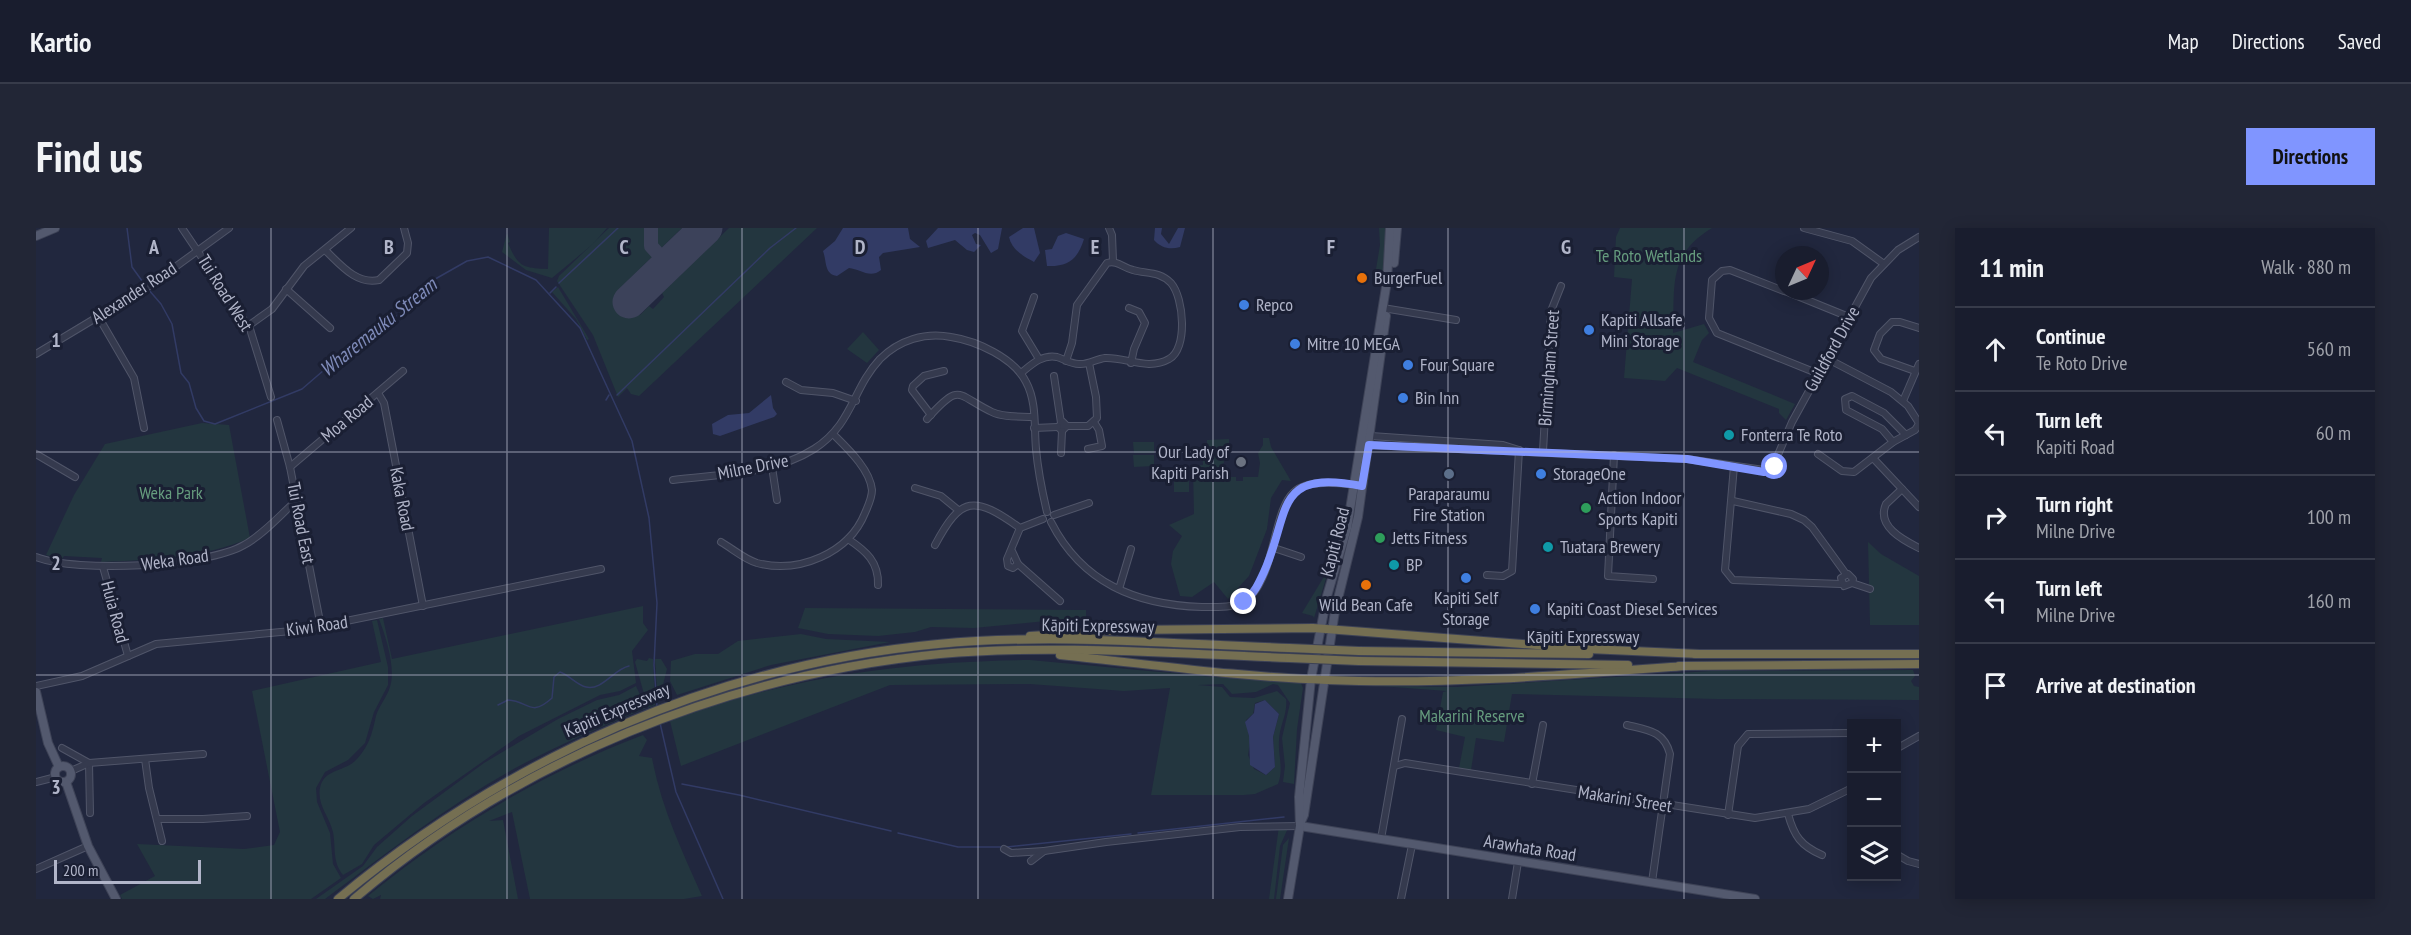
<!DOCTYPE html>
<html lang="en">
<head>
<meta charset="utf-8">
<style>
  body { margin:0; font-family:"PT Sans Narrow",sans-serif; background:#222636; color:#f1f3f6 }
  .controls { position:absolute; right:18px; bottom:18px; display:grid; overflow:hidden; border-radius:0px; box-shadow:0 3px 15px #0003 }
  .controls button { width:54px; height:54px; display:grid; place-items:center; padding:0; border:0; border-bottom:2px solid #373b4a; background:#191d2e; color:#f1f3f6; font:30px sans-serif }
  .compass { position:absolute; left:1739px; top:18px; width:54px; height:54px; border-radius:50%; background:#191d2e; box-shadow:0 3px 15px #0003; rotate:46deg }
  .scale { position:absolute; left:18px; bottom:15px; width:147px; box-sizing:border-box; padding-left:6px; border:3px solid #b1b5c9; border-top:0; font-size:16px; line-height:21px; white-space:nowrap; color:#b1b5c9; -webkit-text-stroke:4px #1a1f33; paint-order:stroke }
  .stop { position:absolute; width:18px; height:18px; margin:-14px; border:4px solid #8095ff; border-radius:50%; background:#fff }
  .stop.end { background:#8095ff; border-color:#fff; box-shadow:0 2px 6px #0008 }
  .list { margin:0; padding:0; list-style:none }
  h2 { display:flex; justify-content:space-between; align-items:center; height:78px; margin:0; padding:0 24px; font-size:26px }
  h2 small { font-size:20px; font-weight:400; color:#9fa2aa }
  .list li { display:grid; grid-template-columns:39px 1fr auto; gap:18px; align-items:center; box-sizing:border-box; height:84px; padding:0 24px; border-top:2px solid #373b4a }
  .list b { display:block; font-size:22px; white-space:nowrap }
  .list p { margin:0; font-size:20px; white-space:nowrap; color:#9fa2aa }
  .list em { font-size:20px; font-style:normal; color:#9fa2aa }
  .icon { flex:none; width:33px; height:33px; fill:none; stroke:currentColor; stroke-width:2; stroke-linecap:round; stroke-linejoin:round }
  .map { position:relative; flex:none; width:1883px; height:671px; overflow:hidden; border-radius:0px }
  header { display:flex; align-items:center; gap:36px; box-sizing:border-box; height:84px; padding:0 30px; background:#191d2e; border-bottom:2px solid #373b4a }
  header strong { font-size:28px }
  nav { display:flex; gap:33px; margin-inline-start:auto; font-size:21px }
  .intro { display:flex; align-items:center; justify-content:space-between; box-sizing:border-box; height:144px; padding:0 36px }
  h1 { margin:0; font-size:42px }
  .button { padding:15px 27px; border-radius:0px; background:#8095ff; color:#111; font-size:21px; font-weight:700 }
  main { display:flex; gap:36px; padding:0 36px }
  aside { flex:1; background:#191d2e; border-radius:0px; box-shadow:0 3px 15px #0003 }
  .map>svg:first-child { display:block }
  .green { fill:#23363f; fill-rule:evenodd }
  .water { fill:#323b65 }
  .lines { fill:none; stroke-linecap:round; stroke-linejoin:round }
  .stream { stroke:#323b65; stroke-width:1.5 }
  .taxiway { stroke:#3c425a; stroke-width:14 }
  .runway { stroke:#3c425a; stroke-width:33 }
  .minor-casing { stroke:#505569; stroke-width:8 }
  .major-casing { stroke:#3e4357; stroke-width:10 }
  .highway-casing { stroke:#3d4256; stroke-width:10 }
  .minor { stroke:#353a4e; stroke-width:6 }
  .major { stroke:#53596e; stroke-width:8 }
  .highway { stroke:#756f52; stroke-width:8 }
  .highway-bridge-casing { stroke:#3d4256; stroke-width:10; stroke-linecap:butt }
  .highway-bridge { stroke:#756f52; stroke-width:8 }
  .route { stroke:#8095ff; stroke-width:8 }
  .grid { fill:none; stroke:#b1b5c9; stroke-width:1.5; stroke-opacity:0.55 }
  .food-dot { fill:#e8710a; stroke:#1a1f33; stroke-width:2 }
  .shop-dot { fill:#3f7fe0; stroke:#1a1f33; stroke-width:2 }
  .culture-dot { fill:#0f9aa8; stroke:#1a1f33; stroke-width:2 }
  .worship-dot { fill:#6b7280; stroke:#1a1f33; stroke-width:2 }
  .service-dot { fill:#5c6f8a; stroke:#1a1f33; stroke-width:2 }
  .leisure-dot { fill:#2e9e5b; stroke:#1a1f33; stroke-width:2 }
  .labels { text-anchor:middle; stroke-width:6; stroke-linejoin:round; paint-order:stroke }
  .park-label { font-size:18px; fill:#669c7e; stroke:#1a1f33 }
  .poi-label { font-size:18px; fill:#b1b5c9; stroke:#1a1f33; text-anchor:start }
  .street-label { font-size:18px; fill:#b1b5c9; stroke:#1a1f33 }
  .water-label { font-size:20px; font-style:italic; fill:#7e8ab8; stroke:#1a1f33 }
  .grid-label { font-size:20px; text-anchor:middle; font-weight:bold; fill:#b1b5c9; stroke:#1a1f33; stroke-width:6; stroke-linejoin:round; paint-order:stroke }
</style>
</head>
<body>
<header>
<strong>Kartio</strong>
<nav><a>Map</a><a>Directions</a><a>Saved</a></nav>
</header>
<div class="intro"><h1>Find us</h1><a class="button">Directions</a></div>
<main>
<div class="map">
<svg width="1883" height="671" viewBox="0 0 1883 671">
  <rect width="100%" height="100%" fill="#21273e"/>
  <g class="green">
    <path d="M513 0H571L557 16 516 50 490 42 466 24 471 5 474 14 472 15C482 39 487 40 512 41Z"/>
    <path d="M573 0H646L581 63 604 87 613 78 617 81 628 69 626 65 693 0H781L603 168 595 166 591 160 582 169 557 107 521 53 523 48Z"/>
    <path d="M1343 0H1351L1349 45 1338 53 1344 17Z"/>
    <path d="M1584 0H1676C1631 27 1639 59 1637 105L1668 96 1673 105 1666 112 1657 134 1759 176 1750 192 1743 185V181L1641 140 1629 153 1588 150 1596 51 1578 49 1580 9Z"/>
    <path d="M522 59 553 111 551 112 540 91 516 64Z"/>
    <path d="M827 104 843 122 831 135 811 121Z"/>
    <path d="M166 195 193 197 214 310C167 330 115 332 65 334L66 330 28 328 26 331 10 327 38 267 69 216Z"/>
    <path d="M1227 210H1233L1235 219 1255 253 1246 252 1235 270 1231 301 1213 348 1192 371 1178 354 1156 369 1144 368 1135 336 1137 323 1146 308 1133 297 1158 286 1157 240H1168L1156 238 1167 237 1166 220 1171 219V212L1193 211V223L1187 224 1188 235 1185 236 1188 237V249H1200V253H1207V249H1222L1224 235 1222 225 1227 217Z"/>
    <path d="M1097 214H1118V225H1098Z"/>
    <path d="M1097 227H1118V238L1098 239Z"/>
    <path d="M1145 241H1153V264H1138V247H1144Z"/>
    <path d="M1832 314 1845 326 1883 348V397H1834Z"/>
    <path d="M1289 347H1291L1278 390 1277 388 1266 385Z"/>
    <path d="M607 378V395L612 402 596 423 600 455 584 463 564 467 483 508 388 575 338 617 326 636 307 647C296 633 300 620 297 604 293 588 281 577 284 560 288 541 307 544 319 533 333 519 336 506 340 488 343 478 351 469 354 459 360 440 350 409 343 391L347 390 356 431Z"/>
    <path d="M769 380 1050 382V389L938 400 895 399 879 404 842 408 792 406 762 400Z"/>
    <path d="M341 392 352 439V457L338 484 329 515 312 532 289 544 280 560 281 574 294 605 297 636 305 650 275 671H86L84 667 119 648 101 616 208 621 238 617 244 604 216 463 345 434 336 393Z"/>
    <path d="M765 406 790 411 854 414 735 437 641 467 634 453 635 433 659 426H682L702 413Z"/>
    <path d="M613 430 617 431 619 477 612 480 599 434 601 431 611 433Z"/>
    <path d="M619 431H625L631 441 622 476Z"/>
    <path d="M994 432 1178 449 1264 453 1267 460 1261 501 1258 556 1247 554 1249 538 1246 510 1254 475 1242 457 1237 456 1220 464 1196 466 1187 456 1162 457 1186 459 1194 469 1218 470 1241 463 1250 471C1252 486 1243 498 1243 513 1242 529 1248 540 1242 556L1219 566 1208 567H1115L1134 460 1088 463 994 456 854 457 645 538 634 493C750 449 871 433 994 432ZM1229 472 1243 486 1237 509 1239 539 1230 547 1218 541 1212 527 1214 514 1210 492 1217 486 1219 475Z"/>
    <path d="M1877 442 1879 448 1875 453 1878 458 1883 459V472L1681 471 1476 466 1468 514 1440 510 1435 542 1423 540 1429 509 1400 502 1407 464 1411 463 1344 458 1421 459 1675 443Z"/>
    <path d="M600 458 610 480C568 498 526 515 485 537 415 575 353 623 289 671H280L327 638 341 619 376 588 448 535 522 491 561 472 583 467Z"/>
    <path d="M607 507 611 512 603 528 616 530C625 579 646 623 666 668L648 671H494L476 584 453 593 467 592 482 671H344L345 667 337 671 332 668C415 600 507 545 607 507Z"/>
    <path d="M1243 598 1252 600 1244 618 1238 671H1233Z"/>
    <path d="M1253 610 1244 671H1240L1247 617Z"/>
  </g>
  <g class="water">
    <path d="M807 0H872L874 11 884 19 847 25 843 29 845 42C834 51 824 41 813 40L801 48C788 46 791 34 787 23L799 13Z"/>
    <path d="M902 0H966L962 21 955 25 944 7 939 5 936 7 940 16 945 17 938 24 931 22 919 12 892 20 890 13Z"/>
    <path d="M987 0H998L1004 25 998 34C987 28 976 22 973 9Z"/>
    <path d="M1119 0H1126L1125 6 1133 16 1142 0H1149L1144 19C1134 22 1125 20 1118 12Z"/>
    <path d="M1030 5 1048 11C1042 31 1032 39 1011 38L1009 22 1016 21 1022 8Z"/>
    <path d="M735 167 737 180 741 186 738 189 684 208 677 206 676 196 692 187 713 185Z"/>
    <path d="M1229 472 1243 486 1237 509 1239 539 1230 547 1214 537 1213 508 1209 494 1218 485 1219 476Z"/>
  </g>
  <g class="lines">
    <g class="stream">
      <path d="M91 0 96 39 109 57"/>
      <path d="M523 55 582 0"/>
      <path d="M112 61 125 76 136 96 145 145 153 155 160 180 168 193 179 196 266 161 331 105 357 92 394 54 431 33 452 29 500 52 544 100 596 213 613 290 621 375 618 437 621 479"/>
      <path d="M514 65 520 59"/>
      <path d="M581 167 734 20 760 0"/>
      <path d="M570 172 573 167"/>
      <path d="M462 477 472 472C493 473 494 490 516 470L518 449 524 444C533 447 541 457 550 459 566 463 578 441 593 438"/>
      <path d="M624 495 640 564 687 671"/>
      <path d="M646 556 703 567 855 603"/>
      <path d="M862 605 922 619H966"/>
      <path d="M1102 605 1248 589"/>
      <path d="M971 619 1095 606"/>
    </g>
    <path class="taxiway" d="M615 0V18L632 37"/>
    <path class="runway" d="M593 74 670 0"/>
    <g class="minor-casing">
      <g id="minor">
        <path d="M146 0 214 101 235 169"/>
        <path d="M1073 0 1076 7 1077 33"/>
        <path d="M1768 0 1816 13 1848 36"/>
        <path d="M289 22C304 36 320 57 343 52L371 25 372 15 368 0"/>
        <path d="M250 61 294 100"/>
        <path d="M1748 63 1694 42 1686 43 1676 52 1673 90 1681 105 1783 146"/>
        <path d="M1749 63 1813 89"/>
        <path d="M998 69 986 103 1003 131"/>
        <path d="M1093 80 1103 84 1109 95 1098 121 1095 135"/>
        <path d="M1347 80 1420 92"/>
        <path d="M62 88 98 150 108 200"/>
        <path d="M212 98 236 81 268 38 315 0"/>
        <path d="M0 126 113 58 193 0"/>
        <path d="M1792 131 1855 164 1872 178 1883 195"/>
        <path d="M1879 143 1845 131 1838 122 1844 106 1856 94H1864L1883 100"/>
        <path d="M985 145C995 137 1006 126 1021 129 1028 131 1035 136 1043 136 1052 137 1060 131 1069 130 1090 129 1112 143 1133 131 1152 121 1148 70 1135 55 1123 43 1111 46 1097 42 1087 40 1082 32 1071 35L1041 77 1036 115 1030 133"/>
        <path d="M1018 148 1025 195"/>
        <path d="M750 154 765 162 797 165 820 173"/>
        <path d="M342 165 348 175 387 378"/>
        <path d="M1867 173 1883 136"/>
        <path d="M895 187 876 162 877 158 888 148 908 143"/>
        <path d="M891 191C925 153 920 167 956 184 968 190 985 188 998 189"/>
        <path d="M241 192 254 239 285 399"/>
        <path d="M1031 198 1026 203 1022 199 1027 194 1031 198H1052L1061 190 1060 169 1053 135"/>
        <path d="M998 200 1022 199"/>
        <path d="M1330 211 1335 208 1467 217 1483 222"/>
        <path d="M1331 214 1333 217 1350 218 1651 231 1735 243 1756 194 1835 50 1862 22 1883 9"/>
        <path d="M1857 214 1846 201 1810 182 1809 171 1816 168 1848 185 1870 207"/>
        <path d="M1052 221 1066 218 1063 202 1058 194"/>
        <path d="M1507 223 1515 83 1525 58"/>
        <path d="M1025 225 1026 203"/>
        <path d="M0 226 39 249"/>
        <path d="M1782 226 1806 243 1818 244 1857 214 1879 202 1883 196"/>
        <path d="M1578 227 1572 348 1617 351"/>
        <path d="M1837 230 1883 279"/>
        <path d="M1698 238 1689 342 1697 352 1805 356"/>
        <path d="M254 239 367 143"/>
        <path d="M736 239 741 272"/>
        <path d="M637 252C683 246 737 247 778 221 817 196 816 161 844 131 863 112 889 104 915 109 941 113 978 130 990 154 1001 174 998 200 1000 221 1002 243 1006 263 1011 284"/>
        <path d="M879 260 905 268 921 281"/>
        <path d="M1866 261 1850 276C1840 298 1867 312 1883 320"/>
        <path d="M1697 273 1755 286 1768 292 1776 299 1810 346"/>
        <path d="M1018 287 1053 275"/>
        <path d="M1015 294C1046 355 1100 377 1166 379 1181 379 1202 381 1214 369 1240 342 1237 283 1258 264 1271 251 1303 255 1320 257"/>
        <path d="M812 311C830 323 843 334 842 357"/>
        <path d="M685 314C697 321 708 331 721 335 763 346 813 325 829 285 832 278 836 270 836 262 834 241 811 220 797 206"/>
        <path d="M899 317C925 268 938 267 984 300L1007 291"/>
        <path d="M1238 320 1265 329"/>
        <path d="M976 323 982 336 977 340 972 338 971 331 984 300"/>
        <path d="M0 329C41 345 170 339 208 317 228 306 244 287 261 272"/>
        <path d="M982 336 1024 373"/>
        <path d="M67 339 92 428"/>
        <path d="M1451 347 1467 348 1476 343 1483 222"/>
        <path d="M1816 355 1808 358 1805 350 1812 346 1817 351 1816 355 1834 361"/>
        <path d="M1083 361 1095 321"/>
        <path d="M0 458 46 448 120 416 266 402 565 341"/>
        <path d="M1591 497C1612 502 1628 503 1634 526L1616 654"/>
        <path d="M26 520 53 535 54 585"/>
        <path d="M1860 521 1883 508"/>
        <path d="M109 531 113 560 126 613"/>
        <path d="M1359 538 1369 535 1719 590 1773 581 1816 560"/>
        <path d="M35 543 53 535 167 526"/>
        <path d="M0 554 20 549"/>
        <path d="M1496 556 1507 497"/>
        <path d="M1752 586C1758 608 1765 618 1786 627"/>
        <path d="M1692 587 1702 518 1712 506 1816 505"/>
        <path d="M121 591H167L211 588"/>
        <path d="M1345 611 1366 491"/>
        <path d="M968 621 975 625 1008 623"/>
        <path d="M1860 626 1872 633 1883 636"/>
        <path d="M995 633 1008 623 1070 614 1204 599 1264 598"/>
        <path d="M0 641 52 618"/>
        <path d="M1365 671 1376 617"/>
        <path d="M1476 671 1482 634"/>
      </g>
    </g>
    <g class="major-casing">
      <g id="major">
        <path d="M0 8 19 0"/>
        <path d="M1358 35 1361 0"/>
        <path d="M0 464 12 515 23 539"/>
        <circle cx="27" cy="546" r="8"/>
        <path d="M30 554 52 618 80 671"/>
        <path d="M1264 596 1268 587 1299 383 1322 289 1350 88"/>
        <path d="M1264 598 1719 671"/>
        <path d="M1252 671 1264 598 1263 569 1275 451 1291 368 1311 300 1351 53 1354 0"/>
      </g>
    </g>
    <g class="highway-casing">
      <g id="highway">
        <path d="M994 408 1087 402 1277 400 1552 421 1664 426"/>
        <path d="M1323 423 1553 426"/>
        <path d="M1659 426H1883"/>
        <path d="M1024 427C1113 436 1202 449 1291 452 1410 457 1530 447 1649 438"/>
        <path d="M1323 433 1592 437"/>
        <path d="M1643 438 1883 436"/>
        <path d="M302 671C473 529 680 437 902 416 1018 405 1137 416 1253 420"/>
        <path d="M318 671C481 532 691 447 904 426 1019 416 1137 426 1253 430"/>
      </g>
    </g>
    <use href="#minor" class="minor"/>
    <use href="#major" class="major"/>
    <use href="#highway" class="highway"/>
    <g class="highway-bridge-casing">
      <g id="highway-bridge">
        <path d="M1253 420 1323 423"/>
        <path d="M1253 430 1323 433"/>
      </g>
    </g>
    <use href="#highway-bridge" class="highway-bridge"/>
  </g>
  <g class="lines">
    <path class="route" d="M1208 374C1218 366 1223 355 1228 344 1255 283 1237 241 1326 258L1333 217 1651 231 1728 244 1739 239"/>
  </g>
  <path class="grid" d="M235 0V671M471 0V671M706 0V671M942 0V671M1177 0V671M1412 0V671M1648 0V671M0 224H1883M0 447H1883"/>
  <g class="food-dot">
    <circle cx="1326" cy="50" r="6"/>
    <circle cx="1330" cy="357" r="6"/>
  </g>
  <g class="shop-dot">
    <circle cx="1208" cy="77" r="6"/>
    <circle cx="1553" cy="102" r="6"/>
    <circle cx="1259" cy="116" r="6"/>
    <circle cx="1372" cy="137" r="6"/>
    <circle cx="1367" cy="170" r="6"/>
    <circle cx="1505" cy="246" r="6"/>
    <circle cx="1430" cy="350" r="6"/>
    <circle cx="1499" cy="381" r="6"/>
  </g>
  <g class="culture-dot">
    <circle cx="1693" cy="207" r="6"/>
    <circle cx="1512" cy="319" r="6"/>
    <circle cx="1358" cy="337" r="6"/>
  </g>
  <circle class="worship-dot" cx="1205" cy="234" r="6"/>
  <circle class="service-dot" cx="1413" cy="246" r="6"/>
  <g class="leisure-dot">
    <circle cx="1550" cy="280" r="6"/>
    <circle cx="1344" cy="310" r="6"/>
  </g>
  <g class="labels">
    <g class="park-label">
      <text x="1613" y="34">Te Roto Wetlands</text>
      <text x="135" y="271">Weka Park</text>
      <text x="1436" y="494">Makarini Reserve</text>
    </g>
    <g class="poi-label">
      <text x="1338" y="56">BurgerFuel</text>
      <text x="1220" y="83">Repco</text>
      <text x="1565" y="98">Kapiti Allsafe<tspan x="1565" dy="21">Mini Storage</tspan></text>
      <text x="1271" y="122">Mitre 10 MEGA</text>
      <text x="1384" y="143">Four Square</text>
      <text x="1379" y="176">Bin Inn</text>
      <text x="1705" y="213">Fonterra Te Roto</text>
      <text x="1193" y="230" text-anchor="end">Our Lady of<tspan x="1193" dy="21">Kapiti Parish</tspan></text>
      <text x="1517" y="252">StorageOne</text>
      <text x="1413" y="272" text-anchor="middle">Paraparaumu<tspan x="1413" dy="21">Fire Station</tspan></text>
      <text x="1562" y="276">Action Indoor<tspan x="1562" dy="21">Sports Kapiti</tspan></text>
      <text x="1356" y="316">Jetts Fitness</text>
      <text x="1524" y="325">Tuatara Brewery</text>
      <text x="1370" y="343">BP</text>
      <text x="1430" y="376" text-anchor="middle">Kapiti Self<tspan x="1430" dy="21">Storage</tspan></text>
      <text x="1330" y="383" text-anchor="middle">Wild Bean Cafe</text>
      <text x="1511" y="387">Kapiti Coast Diesel Services</text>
    </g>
    <g class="street-label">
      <text transform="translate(98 65) rotate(-33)" y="6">Alexander Road</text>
      <text transform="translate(189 65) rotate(58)" y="6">Tui Road West</text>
      <text transform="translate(1796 121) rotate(-61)" y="6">Guildford Drive</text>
      <text transform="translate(1513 140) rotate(-86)" y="6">Birmingham Street</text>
      <text transform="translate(311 191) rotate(-40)" y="6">Moa Road</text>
      <text transform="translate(717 239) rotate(-11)" y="6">Milne Drive</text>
      <text transform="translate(366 271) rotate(79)" y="6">Kaka Road</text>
      <text transform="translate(265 295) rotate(79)" y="6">Tui Road East</text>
      <text transform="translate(1299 314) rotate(-76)" y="6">Kapiti Road</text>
      <text transform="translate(139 332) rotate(-8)" y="6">Weka Road</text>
      <text transform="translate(79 384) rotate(75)" y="6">Huia Road</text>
      <text transform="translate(281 398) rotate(-8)" y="6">Kiwi Road</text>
      <text transform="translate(1062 398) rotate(1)" y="6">Kāpiti Expressway</text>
      <text x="1547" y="415">Kāpiti Expressway</text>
      <text transform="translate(581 482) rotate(-23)" y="6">Kāpiti Expressway</text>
      <text transform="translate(1589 571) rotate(9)" y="6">Makarini Street</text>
      <text transform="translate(1494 620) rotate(9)" y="6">Arawhata Road</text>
    </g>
    <g class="water-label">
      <text transform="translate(342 99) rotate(-39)" y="7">Wharemauku Stream</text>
    </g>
  </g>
  <g class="grid-label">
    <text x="118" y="26">A</text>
    <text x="353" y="26">B</text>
    <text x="588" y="26">C</text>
    <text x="824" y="26">D</text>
    <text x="1059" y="26">E</text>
    <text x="1295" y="26">F</text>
    <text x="1530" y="26">G</text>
    <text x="20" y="119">1</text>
    <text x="20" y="342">2</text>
    <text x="20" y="566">3</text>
  </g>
</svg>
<div class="controls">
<button>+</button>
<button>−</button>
<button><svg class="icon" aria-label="layers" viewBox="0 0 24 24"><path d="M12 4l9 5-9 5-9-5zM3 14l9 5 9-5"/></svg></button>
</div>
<svg class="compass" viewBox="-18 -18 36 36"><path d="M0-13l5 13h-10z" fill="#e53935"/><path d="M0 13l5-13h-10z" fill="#9fa2aa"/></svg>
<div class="scale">200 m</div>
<div class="stop" style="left:1739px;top:239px"></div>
<div class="stop end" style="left:1208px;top:374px"></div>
</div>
<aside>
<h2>11 min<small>Walk · 880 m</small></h2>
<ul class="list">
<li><svg class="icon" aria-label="ahead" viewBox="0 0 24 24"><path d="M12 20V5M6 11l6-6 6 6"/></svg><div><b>Continue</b><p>Te Roto Drive</p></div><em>560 m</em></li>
<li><svg class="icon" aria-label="left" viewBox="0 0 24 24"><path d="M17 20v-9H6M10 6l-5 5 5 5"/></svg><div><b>Turn left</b><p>Kapiti Road</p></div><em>60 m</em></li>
<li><svg class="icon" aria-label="right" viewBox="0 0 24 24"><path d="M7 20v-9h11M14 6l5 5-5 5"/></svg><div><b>Turn right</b><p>Milne Drive</p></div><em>100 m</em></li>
<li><svg class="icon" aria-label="left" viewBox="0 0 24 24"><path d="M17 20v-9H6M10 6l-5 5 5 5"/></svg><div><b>Turn left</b><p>Milne Drive</p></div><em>160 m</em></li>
<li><svg class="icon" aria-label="arrive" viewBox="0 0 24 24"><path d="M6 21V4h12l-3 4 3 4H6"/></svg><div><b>Arrive at destination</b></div></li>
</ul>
</aside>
</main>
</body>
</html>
